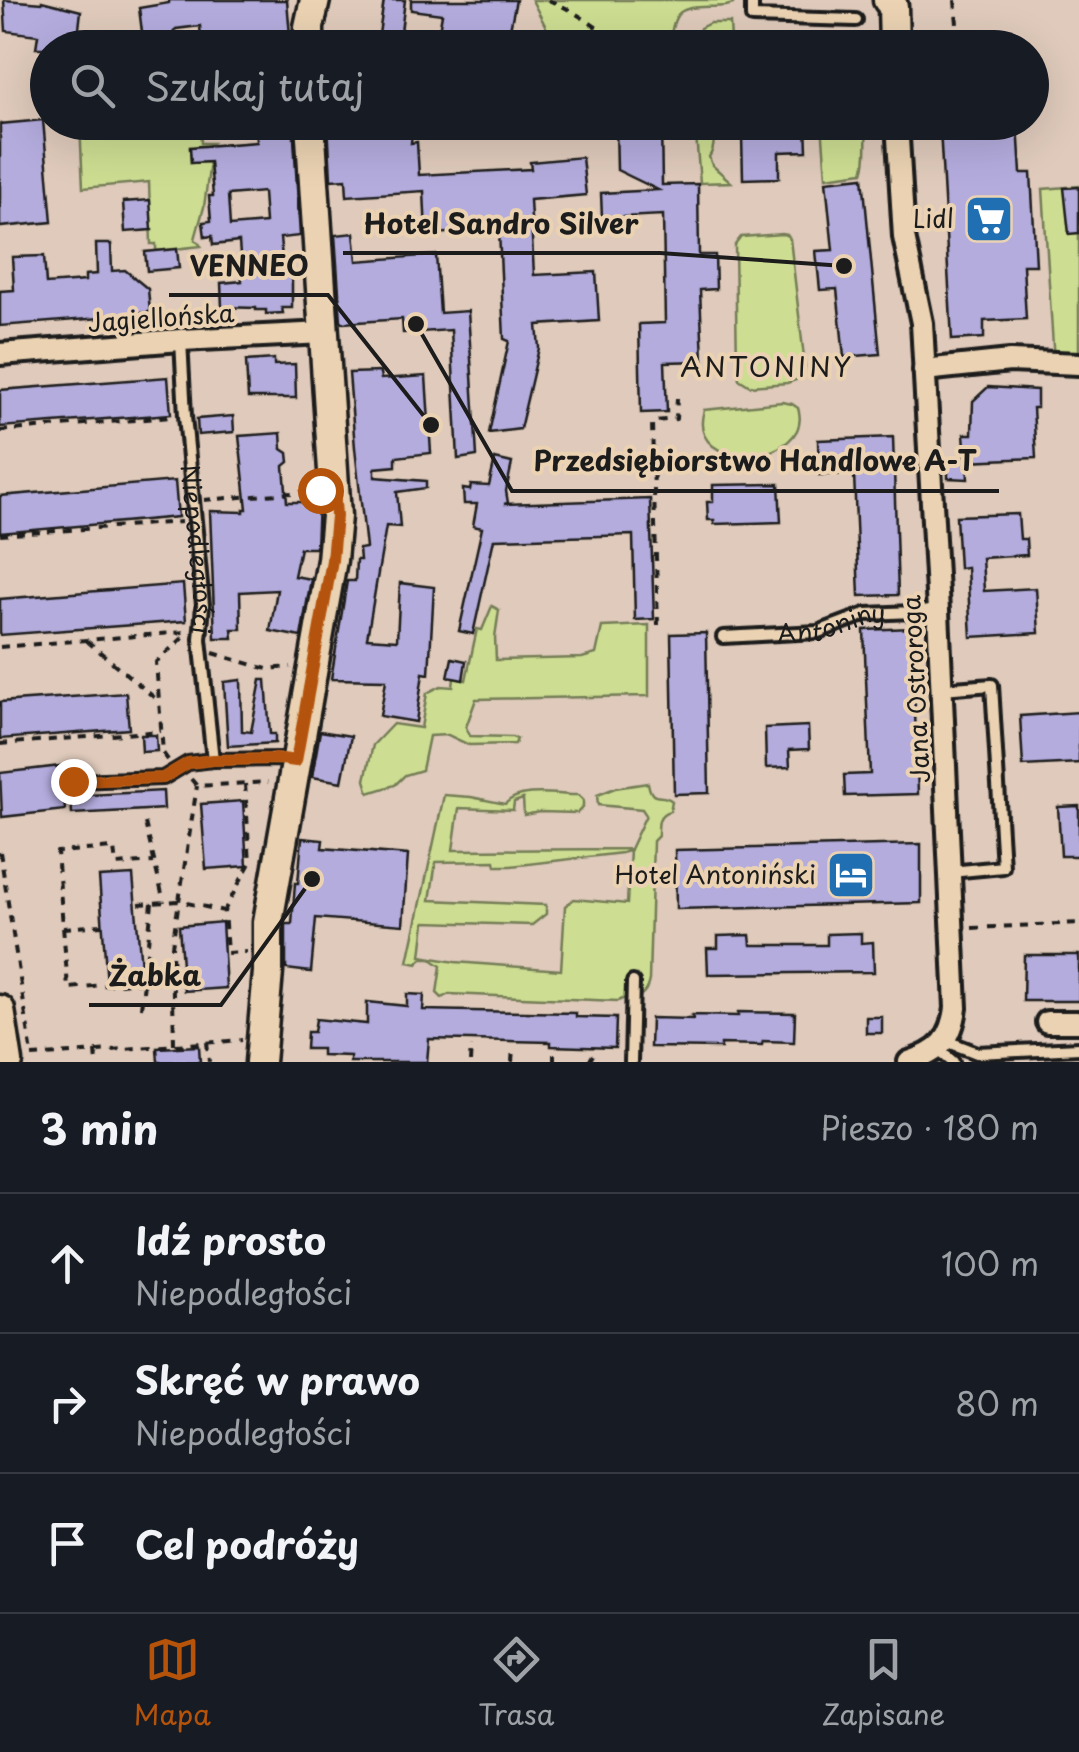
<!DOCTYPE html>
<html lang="pl">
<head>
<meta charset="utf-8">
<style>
  body { margin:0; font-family:"Playpen Sans",sans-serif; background:#20242c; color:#f1f3f6 }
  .stop { position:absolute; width:30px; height:30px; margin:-22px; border:8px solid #b45309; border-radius:50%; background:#fff }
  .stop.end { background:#b45309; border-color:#fff; box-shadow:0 2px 10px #0008 }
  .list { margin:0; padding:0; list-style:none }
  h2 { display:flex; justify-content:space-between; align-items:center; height:130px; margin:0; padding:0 40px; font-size:42px }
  h2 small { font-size:32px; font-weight:400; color:#9ea1a6 }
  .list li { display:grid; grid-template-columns:65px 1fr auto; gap:30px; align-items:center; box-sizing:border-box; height:140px; padding:0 40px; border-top:2px solid #363941 }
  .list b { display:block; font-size:38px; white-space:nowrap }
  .list p { margin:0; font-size:32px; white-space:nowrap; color:#9ea1a6 }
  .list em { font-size:32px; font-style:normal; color:#9ea1a6 }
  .icon { flex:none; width:55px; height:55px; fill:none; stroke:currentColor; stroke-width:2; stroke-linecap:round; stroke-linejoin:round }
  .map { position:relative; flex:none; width:1079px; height:1062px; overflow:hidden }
  .search { position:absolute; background:#171b24; box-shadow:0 10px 40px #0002; left:30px; right:30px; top:30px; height:110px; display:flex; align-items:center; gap:25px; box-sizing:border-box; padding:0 35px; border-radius:55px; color:#9ea1a6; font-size:38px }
  .sheet { height:550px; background:#171b24 }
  nav { display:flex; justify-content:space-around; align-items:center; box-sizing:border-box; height:140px; border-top:2px solid #363941; background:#171b24; font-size:28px; color:#9ea1a6 }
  nav a { display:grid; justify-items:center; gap:5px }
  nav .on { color:#b45309 }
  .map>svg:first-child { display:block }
  .green { fill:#cdde92; stroke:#747d57; stroke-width:2.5; fill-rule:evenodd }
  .building { fill:#b4acdd; stroke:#1c1c1c; stroke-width:2.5; fill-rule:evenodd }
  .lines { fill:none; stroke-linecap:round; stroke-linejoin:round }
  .lane-casing { stroke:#1c1c1c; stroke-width:18 }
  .street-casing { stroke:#1c1c1c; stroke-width:28 }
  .secondary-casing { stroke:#1c1c1c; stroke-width:35 }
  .path { stroke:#1c1c1c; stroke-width:4; stroke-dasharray:8 8; stroke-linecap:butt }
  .lane { stroke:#ead2b2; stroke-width:10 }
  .street { stroke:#ead2b2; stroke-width:20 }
  .secondary { stroke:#ead2b2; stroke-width:28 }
  .route { stroke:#b45309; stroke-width:12 }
  .labels { text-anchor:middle; stroke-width:8; stroke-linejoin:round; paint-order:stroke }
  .poi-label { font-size:25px; fill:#1c1c1c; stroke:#ead2b2; text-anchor:end }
  .street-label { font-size:25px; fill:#1c1c1c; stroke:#ead2b2 }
  .neighbourhood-label { font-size:28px; letter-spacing:2.5px; fill:#1c1c1c; stroke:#ead2b2 }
  .leader { fill:none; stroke:#1c1c1c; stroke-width:4 }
  .callout-dot { fill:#1c1c1c; stroke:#ead2b2; stroke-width:4 }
  .callout-label { font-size:28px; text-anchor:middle; font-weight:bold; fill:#1c1c1c; stroke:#ead2b2; stroke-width:8; stroke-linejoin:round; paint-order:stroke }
</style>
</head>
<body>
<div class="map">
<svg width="1079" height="1062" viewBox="0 0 1079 1062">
  <rect width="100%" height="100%" fill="#dfcabb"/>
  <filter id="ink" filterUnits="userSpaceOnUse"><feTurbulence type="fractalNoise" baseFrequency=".01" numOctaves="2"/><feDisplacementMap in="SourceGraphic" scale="20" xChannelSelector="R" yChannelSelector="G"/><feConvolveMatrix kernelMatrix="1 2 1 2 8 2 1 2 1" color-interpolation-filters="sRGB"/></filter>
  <g filter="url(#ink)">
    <g class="green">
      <path d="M532 0H733V4L726 6C687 9 672 0 670 47L550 48 548 31Z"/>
      <path d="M710 23H730L731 40 783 42V47H695L700 28Z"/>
      <path d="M80 123H200L201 143H212L208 146 190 148 191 163 210 162 204 207 195 239 201 246 156 251V244H151L149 182 83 188Z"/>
      <path d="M695 123H711C714 135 716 146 709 157L712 165 731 182 700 183Z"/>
      <path d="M822 123H868C864 139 869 156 863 172L826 177Z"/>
      <path d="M1079 186V364L1054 362 1043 189Z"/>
      <path d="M782 234 787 235 790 239 805 366 802 374 796 380 787 383 750 386 739 379 737 366 735 245 741 237Z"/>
      <path d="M782 402 792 404 798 408C816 464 684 477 704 410Z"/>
      <path d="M492 606 499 610 495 637 496 660 582 658 596 654 602 627 649 625V696L476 699 466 727 470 736 512 737 517 739 515 744 469 745 448 735 429 736 422 770 405 775 395 785 369 793 365 780 373 745 393 724 421 728 427 693 441 686 453 687 454 678 466 680 477 629 482 630Z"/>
      <path d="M648 783C652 805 661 791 672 801L670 811C657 814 658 824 658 836L653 841 649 980C647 991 643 995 633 1000L632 995 618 1001 449 994 442 998 437 993 441 966 431 959H422L417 964 408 962 444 795 471 797 505 804C521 787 556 795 578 795L583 800V807L577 813 540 812 524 815 523 799 514 802 513 810 459 808 453 850 630 849 646 815 642 809 598 805 597 795 615 788ZM630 850 627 904 574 899 565 906 561 970 455 962 421 956 425 922 532 925 546 914V905L430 900 436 862 495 861 496 866H511L622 853Z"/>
    </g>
    <g class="building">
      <path d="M4 0 42 3V1L81 11 78 37 69 36 67 48H36L38 35 6 31Z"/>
      <path d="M169 0H287L291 48H202L200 26 176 29 171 36 143 40 139 8 169 3Z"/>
      <path d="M384 0H405L399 48H377Z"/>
      <path d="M411 0H516L506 48 438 36 442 14 411 10Z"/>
      <path d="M43 120 52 222 0 227V124Z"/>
      <path d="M260 122H293L300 236 280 238 283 267H289L290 278 292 277V308H282L283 313 266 314V310H256V308L222 307 221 283 242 281 239 242 213 245 212 236 205 237 203 222 211 221 209 196H213L210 162 191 163 190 147 257 142 256 125ZM263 192 265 223 230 226 228 195Z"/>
      <path d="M328 122H363V128L413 126 411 143 417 142 419 175 531 169 530 162 582 157 586 195 530 200 534 275 596 272 599 321 537 325 539 348 520 429 489 433 509 341 504 339 499 231 426 234 424 191 347 196 346 179 331 180Z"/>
      <path d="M661 122 662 185 698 184 699 255H715L716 289 700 290 703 361 665 362 667 412 641 413 639 324 665 323 663 215 602 218 601 193 658 190 617 170 616 123Z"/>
      <path d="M775 122H800V125H806L807 151 779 152V178L743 179 742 136H776Z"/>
      <path d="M1018 124 1021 173H1031L1036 265H1023L1026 319 984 321V338L952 340 940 128Z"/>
      <path d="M863 177 880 354 844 357 837 289 820 290 816 251 833 250 826 181Z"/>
      <path d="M1079 187V233L1069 234 1064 188Z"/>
      <path d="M150 200 152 230 125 232 123 202Z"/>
      <path d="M354 233 357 261 436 255 440 313 468 311 477 456 458 459 451 330 403 333 402 319 343 323 341 321 335 235Z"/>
      <path d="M96 244H111L112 271 125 270 148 289 150 312 133 314V319L101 318 0 326V291L14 290 12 257 44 256 46 284 85 281V275L97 274Z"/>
      <path d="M177 249 179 268 147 271 145 252Z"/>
      <path d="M274 359V365L295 364 296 398H248L246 361Z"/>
      <path d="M380 372 381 379 426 376 431 453 396 457V466L375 468V477L426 481V488L397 492 400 527 386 526 367 638 397 640 400 583 434 587 429 674 423 673 416 722 380 716 386 680 331 679 347 581H355L356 560H360L359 549 366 548 355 448 349 373Z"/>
      <path d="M168 377 171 414 0 427V390Z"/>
      <path d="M988 387 1037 390V408H1033L1036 458 967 461 968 479 948 478V460L966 459 964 434H972L973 401Z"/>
      <path d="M233 416 234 432 198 435 197 419Z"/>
      <path d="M281 433 282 449 288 453 289 462 284 466 287 502H318L316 548H300L294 576 311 579 301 637 270 631 277 590 240 592 241 629H232L233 638H215L210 511 244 512V509H247L239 436Z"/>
      <path d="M893 437 898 595 859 596 854 474 819 475 818 440Z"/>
      <path d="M495 459 512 463 506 491 508 503 504 504 650 499 654 619 635 620 633 535 494 539 473 634 459 631 482 528 473 526 477 504H464L463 489 470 490 471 485 489 486Z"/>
      <path d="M175 481 178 517 0 533V496Z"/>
      <path d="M779 484 781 522 714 524V520H708L707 502H713V485Z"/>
      <path d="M1018 514 1020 539H1026L1027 555 982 558 984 591 1036 588 1039 633 971 637 967 567 959 568 956 516Z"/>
      <path d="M183 584 186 621 0 635V599Z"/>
      <path d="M912 628 918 794 845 796 844 775 870 774 864 630Z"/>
      <path d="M706 633 709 793 674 794 671 634Z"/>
      <path d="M452 658 466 661 463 680 448 677Z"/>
      <path d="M241 680 242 731 251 732 261 680H266L270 734H275V743L228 746 224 682Z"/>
      <path d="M126 693 129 729 0 739V702Z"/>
      <path d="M1079 712V763L1023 766 1020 716Z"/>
      <path d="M808 726 809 749 789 750 790 767 766 768 765 728Z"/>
      <path d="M320 731 351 736 342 782 312 777Z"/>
      <path d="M141 735H156L157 751 142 752Z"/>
      <path d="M61 766 65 810 2 817 0 773Z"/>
      <path d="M163 791 164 809 72 814 71 796Z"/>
      <path d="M243 801 247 866 206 869 201 804Z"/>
      <path d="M1079 806V856H1061L1058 807Z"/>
      <path d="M302 838 323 840 322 848 408 855 403 925 316 918 311 972 286 969V924H292L295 883H298Z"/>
      <path d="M921 844V903L676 909 675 850Z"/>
      <path d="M133 875 142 979 107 984 99 877Z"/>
      <path d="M222 922 226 988 184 991 179 926Z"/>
      <path d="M861 933V943L873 942 874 972 708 974 707 948H718V936L750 935 751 945H827V934Z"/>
      <path d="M1024 955H1079V1001H1023Z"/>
      <path d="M407 994 424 995 423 1010 576 1013V1017L616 1018 615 1048 551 1046V1042L429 1039 427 1062H350V1056L322 1055V1049H306L307 1032H314L316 1019 367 1024V1002L407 1006Z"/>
      <path d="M738 1012 795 1013 794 1042 763 1041 762 1045 721 1044V1048L650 1047 651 1018 693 1019 692 1015 738 1016Z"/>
      <rect x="866" y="1017" width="16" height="16"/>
      <path d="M199 1046 200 1062H158L157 1048Z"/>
    </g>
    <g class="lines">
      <g class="lane-casing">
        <g id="lane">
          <path d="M752 0V17L856 20"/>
          <path id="s1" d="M181 340 185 416 203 605 200 639 213 760 283 759 295 761"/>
          <path id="s2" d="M723 637 818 632 866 614 938 611"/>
          <path d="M942 689 992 685 1003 867 950 872"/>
          <path d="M73 781 163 778 188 763 213 760"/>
          <path d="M950 1036 954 1044 977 1053 1079 1048"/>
          <path d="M937 1049 953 1062"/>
          <path d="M631 1062 633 982"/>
        </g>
      </g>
      <g class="street-casing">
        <g id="street">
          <path d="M897 122 904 237 922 323 938 611 956 1008C952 1039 940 1052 909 1062"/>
          <path d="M0 354 181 340 324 333"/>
          <path d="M924 370 1010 361 1079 364"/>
          <path d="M1047 1022H1079"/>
        </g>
      </g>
      <g class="secondary-casing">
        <g id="secondary">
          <path d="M888 0 893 6 894 48"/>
          <path d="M309 48V27L315 0"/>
          <path d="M0 1010 8 1062"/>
          <path d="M260 1062 268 972V922L332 560 336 516 310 122"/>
        </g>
      </g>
      <g class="path">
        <path d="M548 0C576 11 599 28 622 48"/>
        <path d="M955 0 959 48"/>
        <path d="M0 431 171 417"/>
        <path d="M204 500 315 491"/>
        <path d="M0 535 181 522"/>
        <path d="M658 625 652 424 655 421 676 419 677 398"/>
        <path d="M87 641 156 699"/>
        <path d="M0 647 185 632"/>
        <path d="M213 653 267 669 291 667"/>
        <path d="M0 744 161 731"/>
        <path d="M168 760 163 753 156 662 186 635"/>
        <path d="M191 779 197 786 268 782"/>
        <path d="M245 784 250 863 224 911 227 953 247 952"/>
        <path d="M145 823 164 902"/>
        <path d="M0 852 32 1055"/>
        <path d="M152 903 144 982 68 988 57 852 114 848 116 865 154 862"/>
        <path d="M139 904 178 901 224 911"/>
        <path d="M63 928 102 925"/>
        <path d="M972 928 1079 923"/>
        <path d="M141 1008 144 983"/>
        <path d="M207 1042 209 1062"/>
        <path d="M174 1044 172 946 197 786"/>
        <path d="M96 1051 97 1062"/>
        <path d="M32 1056 242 1040"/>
        <path d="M470 1062 471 1046"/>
        <path d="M512 1062 513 1047"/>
        <path d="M554 1062V1048"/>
        <path d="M589 1062 594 1053"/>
      </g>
      <use href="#lane" class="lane"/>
      <use href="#street" class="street"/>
      <use href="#secondary" class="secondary"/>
    </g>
  </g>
  <g class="lines" filter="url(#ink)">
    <path class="route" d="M73 781 163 778 188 763 213 760 282 759 296 761 332 560 336 516 334 489 320 490"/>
  </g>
  <defs>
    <g id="supermarket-square" transform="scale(2.5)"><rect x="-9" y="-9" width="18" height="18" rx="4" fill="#1f6fb2" stroke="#ead2b2"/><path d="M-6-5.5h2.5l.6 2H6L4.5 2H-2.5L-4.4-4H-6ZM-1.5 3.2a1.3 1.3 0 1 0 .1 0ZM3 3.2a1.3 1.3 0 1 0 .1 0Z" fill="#fff"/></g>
    <g id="hotel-square" transform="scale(2.5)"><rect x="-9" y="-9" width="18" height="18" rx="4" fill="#1f6fb2" stroke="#ead2b2"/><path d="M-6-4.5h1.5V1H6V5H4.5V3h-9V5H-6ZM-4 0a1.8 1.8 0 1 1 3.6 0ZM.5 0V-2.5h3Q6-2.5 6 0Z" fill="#fff"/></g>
  </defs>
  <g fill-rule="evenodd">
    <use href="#supermarket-square" x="989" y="219"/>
    <use href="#hotel-square" x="851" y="875"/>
  </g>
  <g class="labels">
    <g class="poi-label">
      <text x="954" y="228">Lidl</text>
      <text x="816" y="884">Hotel Antoniński</text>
    </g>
    <g class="street-label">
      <text transform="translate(161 318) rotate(-4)" y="9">Jagiellońska</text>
      <text dy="9" stroke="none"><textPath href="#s1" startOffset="210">Niepodległości</textPath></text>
      <text dy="9" stroke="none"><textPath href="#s2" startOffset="110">Antoniny</textPath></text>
      <text transform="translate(916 689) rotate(-93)" y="9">Jana Ostroroga</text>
    </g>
    <g class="neighbourhood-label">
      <text x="767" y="377">ANTONINY</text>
    </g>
  </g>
  <path class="leader" d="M844 266L660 253H343M431 425L328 295H169M416 324L512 491H999M312 879L221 1005H89"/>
  <g class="callout-dot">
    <circle cx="844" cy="266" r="10"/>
    <circle cx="431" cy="425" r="10"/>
    <circle cx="416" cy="324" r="10"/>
    <circle cx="312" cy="879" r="10"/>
  </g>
  <g class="callout-label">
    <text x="501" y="234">Hotel Sandro Silver</text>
    <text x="249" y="276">VENNEO</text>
    <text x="755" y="471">Przedsiębiorstwo Handlowe A-T</text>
    <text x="155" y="986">Żabka</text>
  </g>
</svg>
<div class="stop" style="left:320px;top:490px"></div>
<div class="stop end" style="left:73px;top:781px"></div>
<div class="search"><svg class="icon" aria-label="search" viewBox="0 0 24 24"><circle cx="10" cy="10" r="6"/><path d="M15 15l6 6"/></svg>Szukaj tutaj</div>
</div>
<section class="sheet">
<h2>3 min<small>Pieszo · 180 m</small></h2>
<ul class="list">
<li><svg class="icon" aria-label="ahead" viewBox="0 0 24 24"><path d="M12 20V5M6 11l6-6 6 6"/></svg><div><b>Idź prosto</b><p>Niepodległości</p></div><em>100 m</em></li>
<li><svg class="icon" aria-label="right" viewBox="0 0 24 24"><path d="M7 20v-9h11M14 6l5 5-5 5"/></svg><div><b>Skręć w prawo</b><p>Niepodległości</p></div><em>80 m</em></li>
<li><svg class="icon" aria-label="arrive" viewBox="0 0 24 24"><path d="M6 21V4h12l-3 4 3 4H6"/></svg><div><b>Cel podróży</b></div></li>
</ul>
</section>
<nav>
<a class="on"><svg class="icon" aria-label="map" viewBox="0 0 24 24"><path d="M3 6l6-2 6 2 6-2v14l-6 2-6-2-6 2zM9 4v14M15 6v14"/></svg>Mapa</a>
<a><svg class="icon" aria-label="directions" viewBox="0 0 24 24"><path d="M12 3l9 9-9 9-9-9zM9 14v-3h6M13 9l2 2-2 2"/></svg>Trasa</a>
<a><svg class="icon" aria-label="saved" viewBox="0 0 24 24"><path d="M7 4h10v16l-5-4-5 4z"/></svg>Zapisane</a>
</nav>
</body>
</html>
